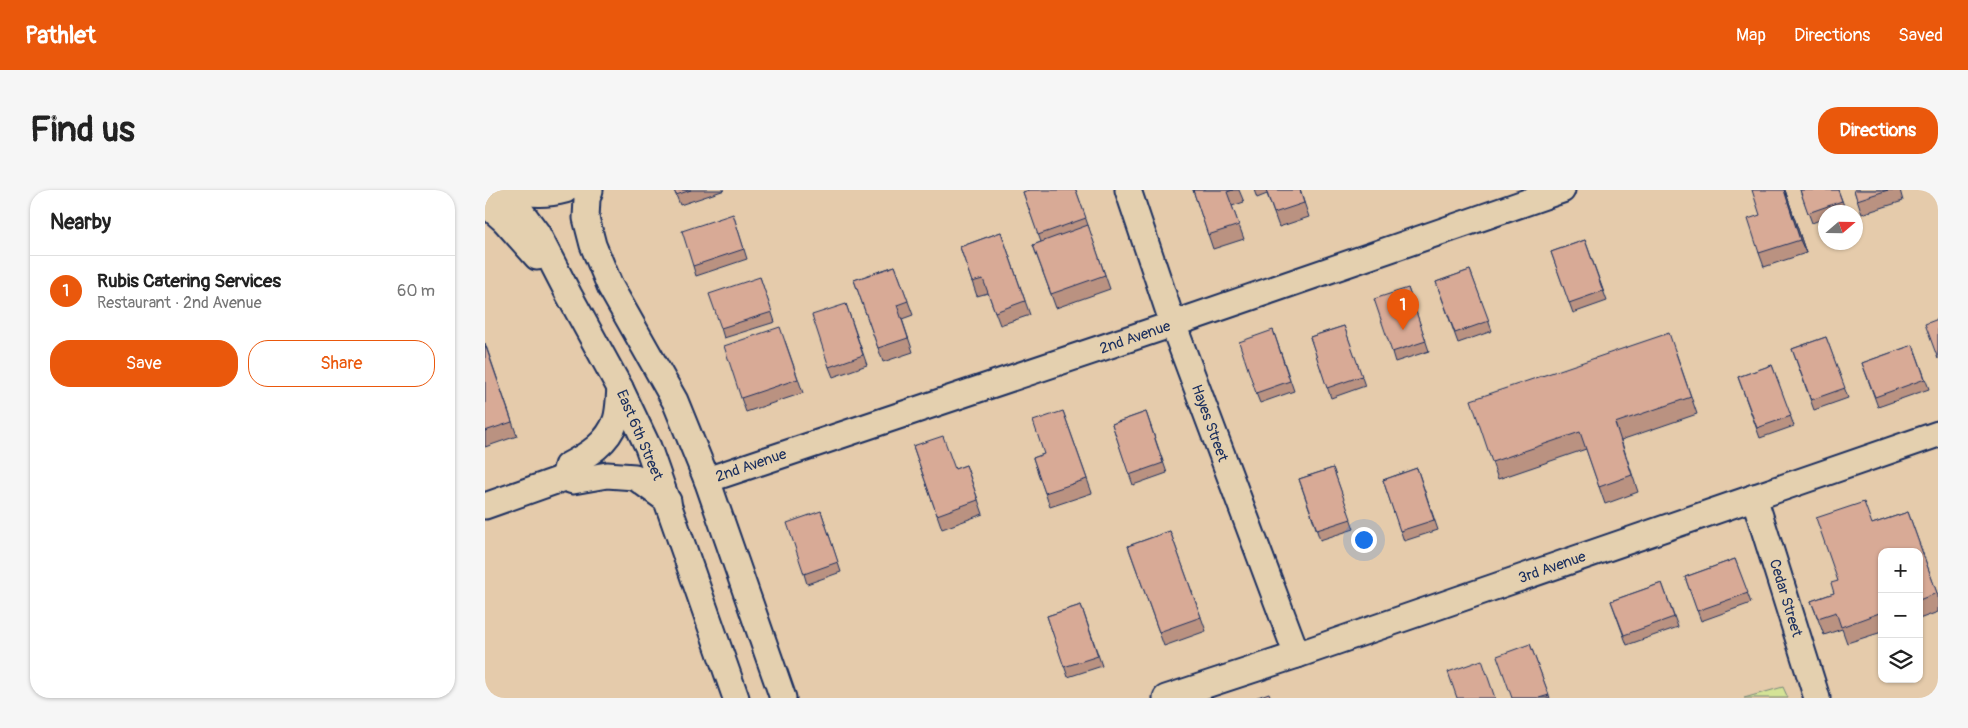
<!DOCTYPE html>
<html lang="en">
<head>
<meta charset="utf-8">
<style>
  body { margin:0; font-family:Pangolin,sans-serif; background:#f6f6f6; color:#222 }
  .controls { position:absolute; right:15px; bottom:15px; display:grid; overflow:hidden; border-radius:10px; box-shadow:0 1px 4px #0004 }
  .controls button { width:45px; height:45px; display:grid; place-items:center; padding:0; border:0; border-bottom:1px solid #e0e0e0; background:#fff; color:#222; font:25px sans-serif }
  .compass { position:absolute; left:1333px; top:15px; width:45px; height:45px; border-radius:50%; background:#fff; box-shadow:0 1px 4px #0004; rotate:70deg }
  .you { position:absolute; left:878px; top:349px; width:18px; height:18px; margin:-12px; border:4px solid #fff; border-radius:50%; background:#1a73e8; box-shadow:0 0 0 8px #1a73e833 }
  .badge { display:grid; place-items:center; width:32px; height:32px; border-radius:50%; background:#ea580c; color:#fff; font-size:16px; font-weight:700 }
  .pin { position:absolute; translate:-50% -41px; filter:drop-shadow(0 1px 2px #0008) }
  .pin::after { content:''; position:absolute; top:26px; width:18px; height:15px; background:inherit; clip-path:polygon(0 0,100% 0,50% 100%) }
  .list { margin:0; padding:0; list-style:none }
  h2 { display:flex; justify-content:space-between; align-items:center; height:65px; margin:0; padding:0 20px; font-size:21px }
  h2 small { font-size:16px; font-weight:400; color:#767676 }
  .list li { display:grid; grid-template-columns:32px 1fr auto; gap:15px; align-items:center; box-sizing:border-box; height:70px; padding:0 20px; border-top:1px solid #e0e0e0 }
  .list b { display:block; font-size:19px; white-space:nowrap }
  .list p { margin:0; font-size:16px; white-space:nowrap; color:#767676 }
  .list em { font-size:16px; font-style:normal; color:#767676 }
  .actions { display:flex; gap:10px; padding:15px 20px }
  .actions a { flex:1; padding:11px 0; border:1px solid #ea580c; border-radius:20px; text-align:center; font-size:18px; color:#ea580c }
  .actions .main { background:#ea580c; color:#fff }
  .icon { flex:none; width:28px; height:28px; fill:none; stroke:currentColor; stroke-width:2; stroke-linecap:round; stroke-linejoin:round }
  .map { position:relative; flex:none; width:1453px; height:508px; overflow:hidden; border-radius:20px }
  header { display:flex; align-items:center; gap:30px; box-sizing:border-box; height:70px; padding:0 25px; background:#ea580c; color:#fff }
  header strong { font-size:24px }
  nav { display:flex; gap:28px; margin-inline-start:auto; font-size:18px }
  .intro { display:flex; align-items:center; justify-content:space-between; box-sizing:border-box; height:120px; padding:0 30px }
  h1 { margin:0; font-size:35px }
  .button { padding:12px 22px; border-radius:20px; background:#ea580c; color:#fff; font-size:18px; font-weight:700 }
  main { display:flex; gap:30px; padding:0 30px }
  aside { flex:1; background:#fff; border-radius:20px; box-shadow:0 1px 4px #0004 }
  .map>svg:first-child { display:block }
  .green { fill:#d4e396; stroke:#78897a }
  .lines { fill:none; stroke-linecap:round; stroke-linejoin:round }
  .minor-casing { stroke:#1b2f5e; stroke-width:29 }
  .minor { stroke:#e4d0af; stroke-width:25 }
  .wall { fill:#ba9281; stroke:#1b2f5e }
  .shaded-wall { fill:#977769; stroke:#1b2f5e }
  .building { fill:#d8aa96; stroke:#1b2f5e }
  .labels { text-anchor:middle; stroke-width:5; stroke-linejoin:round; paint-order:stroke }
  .street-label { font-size:15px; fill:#1b2f5e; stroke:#e4d0af }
</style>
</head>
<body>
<header>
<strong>Pathlet</strong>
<nav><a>Map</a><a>Directions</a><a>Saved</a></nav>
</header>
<div class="intro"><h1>Find us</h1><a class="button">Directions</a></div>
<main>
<aside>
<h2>Nearby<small></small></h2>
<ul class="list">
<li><span class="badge">1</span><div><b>Rubis Catering Services</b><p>Restaurant · 2nd Avenue</p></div><em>60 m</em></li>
</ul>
<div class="actions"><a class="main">Save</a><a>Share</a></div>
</aside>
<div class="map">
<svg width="1453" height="508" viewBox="0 0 1453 508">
  <rect width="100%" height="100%" fill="#e5cbab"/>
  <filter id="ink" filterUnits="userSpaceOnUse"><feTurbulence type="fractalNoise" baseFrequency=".02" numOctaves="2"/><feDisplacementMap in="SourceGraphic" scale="10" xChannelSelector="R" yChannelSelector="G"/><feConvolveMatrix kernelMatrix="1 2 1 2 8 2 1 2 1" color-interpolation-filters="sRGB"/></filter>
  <g filter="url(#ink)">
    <path class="green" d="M1298 497 1303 508H1259Z"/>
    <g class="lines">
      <g class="minor-casing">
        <g id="minor">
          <path d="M20 0 52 43 84 105 135 198 163 257 251 508"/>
          <path d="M29 0C47 5 62 5 80 0"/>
          <path d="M105 0 102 9 101 28 108 55 125 96 190 211 222 290 298 508"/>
          <path d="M643 0 688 134 812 465"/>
          <path d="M0 13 20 31 52 67"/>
          <path d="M79 288 82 276C103 265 123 253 131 230 134 221 134 208 135 198"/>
          <path d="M222 290 688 134 1077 0"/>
          <path d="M1269 307 1332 508"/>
          <path d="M0 316 79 288 88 291 122 285 150 287 183 311"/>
          <path d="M681 508 812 465 1453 244"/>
        </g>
      </g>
      <use href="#minor" class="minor"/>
    </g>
    <g class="wall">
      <path d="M189 0H240L195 15Z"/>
      <path d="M591 0 604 38V39L625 99 571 118 548 55 556 52 538 2Z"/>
      <path d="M708 0H754L759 12 747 16 759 49 728 59Z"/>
      <path d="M769 0H815L824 27 794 37 782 4 772 8Z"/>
      <path d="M1300 0 1321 63 1279 77 1274 63 1275 25Z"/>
      <path d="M1315 0H1353L1361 21 1357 22H1340V28L1327 33Z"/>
      <path d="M1369 0H1415L1418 11 1377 24Z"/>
      <path d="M248 24 262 69 211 86 208 76Z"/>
      <path d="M516 42 545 125 515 135 503 103 492 106 475 57Z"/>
      <path d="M1100 50 1122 111 1088 123 1066 62Z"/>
      <path d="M410 76 428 125 417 129 428 162 398 172 369 90Z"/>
      <path d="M985 80 1007 141 973 153 951 92Z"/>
      <path d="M275 87 290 132 239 148 236 138Z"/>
      <path d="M923 98 944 161 910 172 907 162Z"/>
      <path d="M361 114 382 175 348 187 344 177Z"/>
      <path d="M859 136 880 196 846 208 825 147Z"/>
      <path d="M788 140 809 201 775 213 771 203Z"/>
      <path d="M1341 147 1363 208 1329 220 1307 159Z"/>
      <path d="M300 151 318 203 261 222 256 208Z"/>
      <path d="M0 153 32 246 0 257Z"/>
      <path d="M1428 155 1444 199 1393 217 1377 173Z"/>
      <path d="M1190 160 1212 224 1136 250 1153 302 1120 314 1101 259 1013 289 1007 272Z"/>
      <path d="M1287 175 1309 236 1275 248 1253 187Z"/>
      <path d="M578 221 607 303 565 317 548 268 559 264Z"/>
      <path d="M661 222 682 283 648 295 627 234Z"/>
      <path d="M428 256 470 279 481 275 498 324 457 339Z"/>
      <path d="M848 278 869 339 835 350 814 289Z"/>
      <path d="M932 278 953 340 919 351 898 290Z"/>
      <path d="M336 321 356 382 322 394 319 384Z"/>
      <path d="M1423 322 1453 406V422L1434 429V362H1397V442L1362 453 1357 439 1339 445 1326 411 1349 403 1353 391 1387 334Z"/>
      <path d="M685 341 721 441 679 456 643 356Z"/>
      <path d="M1250 369 1266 413 1216 431 1200 387Z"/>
      <path d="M1177 393 1193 437 1142 455 1126 411Z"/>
      <path d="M596 415 617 476 583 487 562 426Z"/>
      <path d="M1045 454 1065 508H1027Z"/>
    </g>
    <path class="shaded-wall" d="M1299 0H1300L1321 63 1315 50Z"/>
    <g class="building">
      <path d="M189 0H206L191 5Z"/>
      <path d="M544 0H591L601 28 553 45 538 2Z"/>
      <path d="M708 0H748L742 2 754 35 723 45Z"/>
      <path d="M781 0H815L819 13 789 23Z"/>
      <path d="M1267 0H1299L1315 50 1274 63 1263 29 1275 25Z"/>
      <path d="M1315 0H1353L1357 11 1323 23Z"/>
      <path d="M1369 0H1403L1372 10Z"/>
      <path d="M248 24 259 59 208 76 197 41Z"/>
      <path d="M603 35 620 85 566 104 548 55Z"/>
      <path d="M516 42 540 111 510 122 498 89 487 92 475 57Z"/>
      <path d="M1100 50 1118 101 1084 113 1066 62Z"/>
      <path d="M410 76 423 111 412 115 423 148 393 158 369 90Z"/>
      <path d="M985 80 1004 131 970 143 951 92Z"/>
      <path d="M275 87 287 122 236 138 224 104Z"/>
      <path d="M923 98 941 151 907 162 889 109Z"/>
      <path d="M361 114 378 165 344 177 327 125Z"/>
      <path d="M1453 129V169L1440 134Z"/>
      <path d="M859 136 877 186 842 198 825 147Z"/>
      <path d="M295 137 313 189 256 208 239 156Z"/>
      <path d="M788 140 805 191 771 203 754 152Z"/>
      <path d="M1184 143 1206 207 1130 233 1147 285 1114 297 1095 242 1007 272 986 210Z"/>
      <path d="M1341 147 1360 198 1326 210 1307 159Z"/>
      <path d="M0 154 27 232 0 241Z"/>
      <path d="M1428 155 1440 189 1390 207 1377 173Z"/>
      <path d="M1287 175 1306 226 1272 238 1253 187Z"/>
      <path d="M578 221 602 289 560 303 548 268 559 264 548 231Z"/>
      <path d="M661 222 678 273 644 285 627 234Z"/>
      <path d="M458 246 470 279 481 275 493 310 452 325 428 256Z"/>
      <path d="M848 278 866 329 832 340 814 289Z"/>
      <path d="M932 278 949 330 915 341 898 290Z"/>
      <path d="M1379 312 1387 334 1423 322 1452 403 1434 410V362H1397V422L1356 437 1351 422 1333 428 1326 411 1349 403 1346 393 1353 391 1331 328Z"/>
      <path d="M336 321 353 372 319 384 302 333Z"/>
      <path d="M685 341 716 427 674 442 643 356Z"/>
      <path d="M1250 369 1263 403 1212 421 1200 387Z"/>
      <path d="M1177 393 1189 427 1139 445 1126 411Z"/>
      <path d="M596 415 613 466 579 477 562 426Z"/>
      <path d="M1045 454 1064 505 1054 508H1027L1012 466Z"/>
      <path d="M997 470 1010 508H972L963 482Z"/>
      <path d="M784 503 786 508H770Z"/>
    </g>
  </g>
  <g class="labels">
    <g class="street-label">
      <text transform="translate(650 147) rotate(-19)" y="5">2nd Avenue</text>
      <text transform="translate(725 233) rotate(70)" y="5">Hayes Street</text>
      <text transform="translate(155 245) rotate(67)" y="5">East 6th Street</text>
      <text transform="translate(266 275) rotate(-19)" y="5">2nd Avenue</text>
      <text transform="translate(1067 377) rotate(-19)" y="5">3rd Avenue</text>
      <text transform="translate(1301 408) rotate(73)" y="5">Cedar Street</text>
    </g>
  </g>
</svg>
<div class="controls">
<button>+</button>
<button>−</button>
<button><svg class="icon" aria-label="layers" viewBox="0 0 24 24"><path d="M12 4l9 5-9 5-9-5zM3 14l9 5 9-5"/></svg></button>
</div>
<svg class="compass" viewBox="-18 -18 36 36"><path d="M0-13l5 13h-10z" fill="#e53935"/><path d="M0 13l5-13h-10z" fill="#767676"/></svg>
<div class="you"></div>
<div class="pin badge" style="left:918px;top:140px">1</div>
</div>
</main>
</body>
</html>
